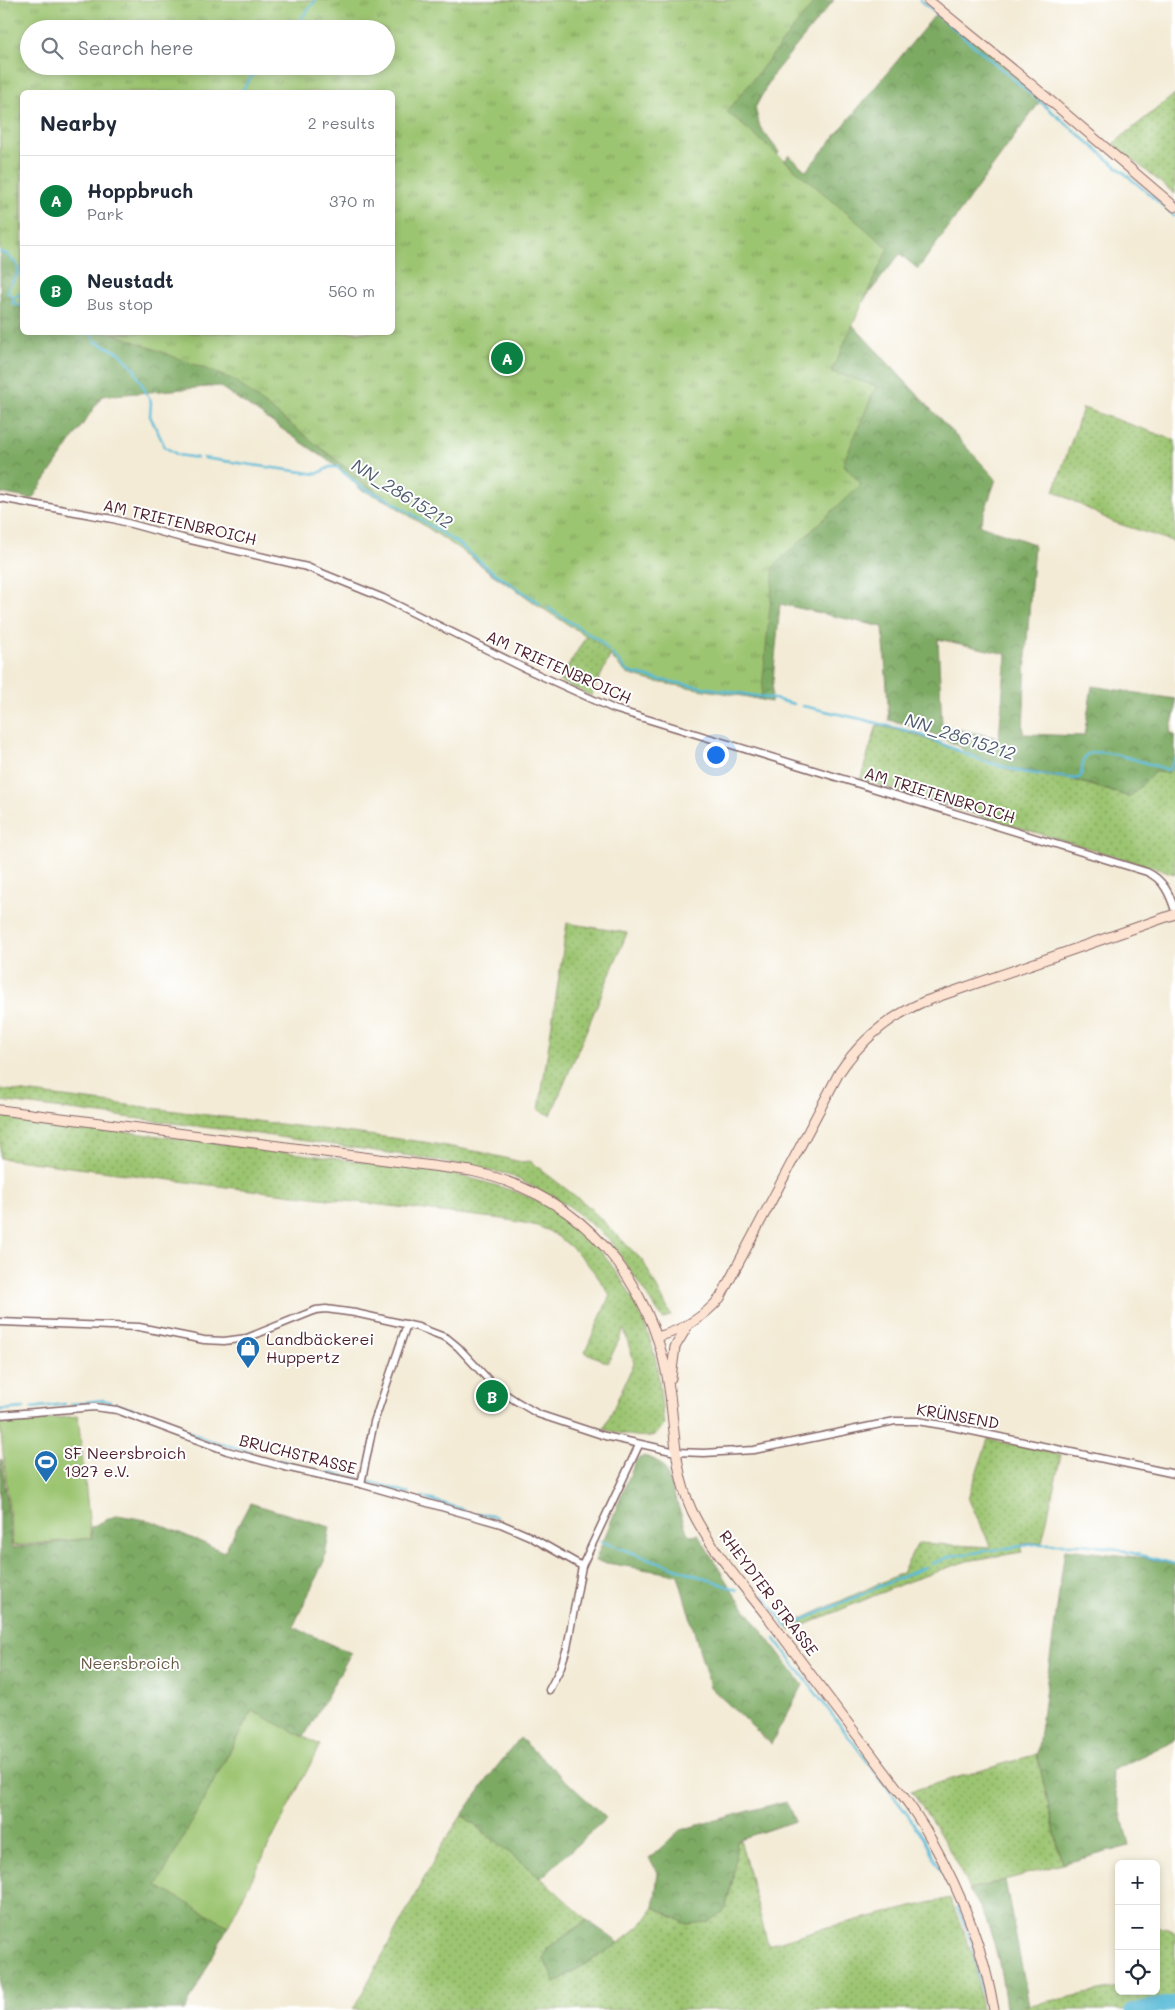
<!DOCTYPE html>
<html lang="en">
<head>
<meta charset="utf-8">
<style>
  body { margin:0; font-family:Mali,sans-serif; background:#f6f6f7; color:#1f2937 }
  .controls { position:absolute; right:15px; bottom:15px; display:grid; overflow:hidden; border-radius:8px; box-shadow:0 2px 8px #0003 }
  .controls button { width:45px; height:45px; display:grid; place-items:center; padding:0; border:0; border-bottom:1px solid #e0e1e3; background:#fff; color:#1f2937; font:25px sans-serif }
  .you { position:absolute; left:715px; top:754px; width:18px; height:18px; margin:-12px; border:4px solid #fff; border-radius:50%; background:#1a73e8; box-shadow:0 0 0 8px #1a73e833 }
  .badge { display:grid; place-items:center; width:32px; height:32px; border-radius:50%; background:#0b8043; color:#fff; font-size:16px; font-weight:700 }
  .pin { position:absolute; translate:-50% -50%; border:2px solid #fff; box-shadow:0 1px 5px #0006 }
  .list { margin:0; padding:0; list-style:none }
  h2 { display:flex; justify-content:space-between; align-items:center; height:65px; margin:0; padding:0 20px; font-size:21px }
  h2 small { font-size:16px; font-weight:400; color:#747a83 }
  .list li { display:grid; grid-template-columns:32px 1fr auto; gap:15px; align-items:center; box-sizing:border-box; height:90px; padding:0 20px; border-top:1px solid #e0e1e3 }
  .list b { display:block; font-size:19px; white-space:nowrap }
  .list p { margin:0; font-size:16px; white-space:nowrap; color:#747a83 }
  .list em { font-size:16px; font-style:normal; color:#747a83 }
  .icon { flex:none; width:28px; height:28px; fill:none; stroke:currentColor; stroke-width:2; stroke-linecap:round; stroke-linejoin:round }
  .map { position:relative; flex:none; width:1175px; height:2010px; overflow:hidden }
  .search { position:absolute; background:#fff; box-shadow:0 2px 8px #0003; left:20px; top:20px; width:375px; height:55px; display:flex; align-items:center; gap:12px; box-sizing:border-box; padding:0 18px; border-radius:28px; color:#747a83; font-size:19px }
  .panel { position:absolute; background:#fff; box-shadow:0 2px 8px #0003; left:20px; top:90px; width:375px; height:245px; border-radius:8px }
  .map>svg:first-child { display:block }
  .grass { fill:url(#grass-dots); stroke:#73724e }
  .forest { fill:url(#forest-crowns); stroke:#646447; fill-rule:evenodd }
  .park { fill:url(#park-tufts); stroke:#73724e; fill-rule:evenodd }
  .pitch { fill:#9cc571; stroke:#73724e }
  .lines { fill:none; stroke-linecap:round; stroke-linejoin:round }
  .stream { stroke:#59bad7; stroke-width:2.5 }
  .river { stroke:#59bad7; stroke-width:15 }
  .street-casing { stroke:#856667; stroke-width:9 }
  .secondary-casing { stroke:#856667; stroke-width:11 }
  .street { stroke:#fff; stroke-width:6 }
  .secondary { stroke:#fde3d1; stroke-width:9 }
  .labels { text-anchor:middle; stroke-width:4; stroke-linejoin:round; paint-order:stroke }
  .street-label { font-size:16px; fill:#4a1f2b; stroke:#fff }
  .poi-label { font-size:16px; fill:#4a1f2b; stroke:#fff; text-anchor:start }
  .park-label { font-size:16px; fill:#675944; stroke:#fff }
  .water-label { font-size:18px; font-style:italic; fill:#505d70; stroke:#fff }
</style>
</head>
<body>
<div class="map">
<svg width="1175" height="2010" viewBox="0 0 1175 2010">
  <defs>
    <pattern id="grass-dots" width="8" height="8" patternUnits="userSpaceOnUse" patternTransform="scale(1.25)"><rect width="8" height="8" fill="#9cc571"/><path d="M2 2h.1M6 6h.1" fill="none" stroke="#819f5d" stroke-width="1.8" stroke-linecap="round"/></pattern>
    <pattern id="forest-crowns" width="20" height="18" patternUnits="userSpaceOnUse" patternTransform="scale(1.25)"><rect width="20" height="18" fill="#7daa63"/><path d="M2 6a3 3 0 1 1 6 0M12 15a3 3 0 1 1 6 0" fill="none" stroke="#688a52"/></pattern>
    <pattern id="park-tufts" width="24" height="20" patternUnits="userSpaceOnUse" patternTransform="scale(1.25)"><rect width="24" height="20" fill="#9cc571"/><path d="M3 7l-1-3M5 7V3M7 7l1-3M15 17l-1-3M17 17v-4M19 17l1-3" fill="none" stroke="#819f5d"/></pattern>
  </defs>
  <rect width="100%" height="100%" fill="#fff"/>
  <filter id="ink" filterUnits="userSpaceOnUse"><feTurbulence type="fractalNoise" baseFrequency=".02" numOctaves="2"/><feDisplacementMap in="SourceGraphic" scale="10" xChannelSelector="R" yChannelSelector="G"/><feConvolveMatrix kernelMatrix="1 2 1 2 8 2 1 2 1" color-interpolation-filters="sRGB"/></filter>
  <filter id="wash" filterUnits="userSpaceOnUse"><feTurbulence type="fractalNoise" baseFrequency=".0096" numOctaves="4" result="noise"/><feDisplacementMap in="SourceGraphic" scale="20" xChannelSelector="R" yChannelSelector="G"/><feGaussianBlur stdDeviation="1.12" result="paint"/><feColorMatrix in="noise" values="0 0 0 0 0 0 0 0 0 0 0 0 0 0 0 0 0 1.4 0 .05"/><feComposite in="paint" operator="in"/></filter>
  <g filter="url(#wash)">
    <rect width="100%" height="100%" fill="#f3ebd6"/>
    <g class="grass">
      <path d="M1175 94V194L1113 144Z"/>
      <path d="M1083 408 1175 440V542L1113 522 1054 491Z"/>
      <path d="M587 635 612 652 591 696 559 681Z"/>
      <path d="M877 725 913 734 1011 771 1073 780 1130 797 1155 772 1168 773 1175 765V874L860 780Z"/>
      <path d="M567 923 627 933 551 1115 539 1110Z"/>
      <path d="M0 1089 424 1142 480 1152 521 1162 530 1161 588 1206 643 1261 671 1315 663 1319 608 1238 569 1206 508 1174 417 1157 258 1134 0 1101Z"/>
      <path d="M0 1116 452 1173C483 1182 516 1189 545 1205 600 1237 640 1296 655 1357 660 1379 661 1403 664 1425 661 1428 659 1432 656 1434 646 1441 615 1432 604 1429L634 1363 624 1329 608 1363 585 1352 610 1295C594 1269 567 1236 537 1226 526 1223 513 1221 502 1219L234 1188 0 1158Z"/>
      <path d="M988 1439 1061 1455 1042 1542 1022 1544V1552L967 1561 907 1582 790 1631 787 1626 799 1620 902 1573 918 1543 991 1547 968 1498Z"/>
      <path d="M1037 1754 1062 1864 969 1890C954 1854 934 1823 911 1791Z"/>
      <path d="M462 1815 541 1878 587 1920 547 1949 544 1959 555 1983 619 1943 642 1924 654 1907 674 1918 725 1910 733 1878 735 1845 740 1839 768 1945 816 1930 950 1898 974 1958 982 2010H353L442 1845Z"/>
      <path d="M1156 1927 1168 1929 1175 1933V2010H1006L1119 1987V1991H1156Z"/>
    </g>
    <g class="forest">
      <path d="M0 0 29 29V66L22 92V332H392L437 98 386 66V29L321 0H834L774 73 755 108 760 127 779 152 764 179 763 192 789 155 806 171 940 9 1044 96 918 269 900 254 848 320 996 479 980 525 1034 544 1026 656 1023 734 1084 736 1092 686 1175 699V711L1170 733 1175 735V765L1168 773 1155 772 1130 797 1075 780V778L1011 769 969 756 959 746 918 727 889 720 883 627 780 604 771 702 660 677 612 651 492 574 458 547 389 502 360 489 342 470 219 386 102 396 32 499 0 493ZM938 639 1006 654 999 738 942 726Z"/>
      <path d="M644 1456C654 1459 660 1461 666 1471L687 1532 690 1535 698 1534 734 1594 803 1685 771 1744 710 1687 678 1575 595 1561 636 1460Z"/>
      <path d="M0 1459 2 1460 12 1548 92 1538 91 1527 117 1515 152 1521 224 1552 250 1503 330 1527 324 1561 293 1627 351 1653 304 1737 251 1712 157 1886 228 1926 185 2010H0Z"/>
      <path d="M1065 1549 1145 1558 1175 1565V1740L1111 1771 1129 1846 1062 1864 1037 1754Z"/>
      <path d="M520 1738 606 1818 541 1878 462 1815 495 1769Z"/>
      <path d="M786 1801 795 1821 740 1839 737 1841 733 1878 725 1910 708 1922 687 1924 654 1907 658 1872 649 1859 680 1830Z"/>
      <path d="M1005 1880 1029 2005 1006 2010C1002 1971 993 1921 969 1890Z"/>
      <path d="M587 1920 619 1943 555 1983 544 1959 547 1949Z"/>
    </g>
    <path class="park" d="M0 0H816L727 112 888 248 831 372 876 386 843 464 861 484 774 566 761 699 656 682 627 674 599 644 542 608 461 550 395 506 234 380 113 333 392 332V92H22V306C15 304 8 298 8 290 12 282 25 272 16 263 12 259 9 258 6 254L0 253ZM29 29H386V66H29Z"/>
    <g class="pitch">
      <path d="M78 1416 91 1538 13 1546 0 1424Z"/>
      <path d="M252 1711 320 1745 228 1926 157 1886Z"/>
    </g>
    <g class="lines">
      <g class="stream">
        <path d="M920 0 1175 216"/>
        <path d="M293 29 316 0"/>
        <path d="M241 92 259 66"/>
        <path d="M0 252 7 254 11 259 16 263 19 272 9 287 8 293 15 298 22 292"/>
        <path d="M15 298 12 303 22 306"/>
        <path d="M91 332 95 341 120 353 133 367 151 402 150 416 165 447 178 455 197 458"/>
        <path d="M203 458 317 474 330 467H337L361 487 390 500 459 544 493 572 541 604"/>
        <path d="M548 608 600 641 608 650"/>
        <path d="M612 654 628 672 660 680 774 699 794 704"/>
        <path d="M803 706 861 719 916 733 983 761 1022 772 1077 779 1081 776C1082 771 1082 762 1085 757 1094 742 1155 767 1169 770L1175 759"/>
        <path d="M86 1402 103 1400 110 1402"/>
        <path d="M71 1404 82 1403"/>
        <path d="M116 1404 126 1407"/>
        <path d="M31 1408 65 1404"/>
        <path d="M130 1408 144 1413"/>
        <path d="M0 1410 24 1408"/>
        <path d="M150 1416 165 1421"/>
        <path d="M169 1422 182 1428"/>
        <path d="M188 1431 205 1439 251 1452"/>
        <path d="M278 1460 298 1465"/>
        <path d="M303 1467 322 1472"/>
        <path d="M329 1473 359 1479"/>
        <path d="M366 1481 409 1493"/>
        <path d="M422 1497 465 1510"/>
        <path d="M478 1513 496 1517"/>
        <path d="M600 1541 737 1590"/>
        <path d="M932 1564 951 1556 1036 1544H1085L1117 1549 1175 1564"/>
        <path d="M763 1595 787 1627"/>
        <path d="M793 1624 925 1567"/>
        <path d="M775 1639 907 1814 925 1840 947 1883"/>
        <path d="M957 1906 972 1943 985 2004"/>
      </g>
      <path class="river" d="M1132 2010 1175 2003"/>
    </g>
  </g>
  <g filter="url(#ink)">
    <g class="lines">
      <g class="street-casing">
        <g id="street">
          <path d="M0 498 113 519 182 538 307 567 383 598 524 668 614 709 1147 872C1163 879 1170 894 1175 911"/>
          <path d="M0 1322 139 1327 204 1340 224 1341 247 1338 316 1310 326 1309 355 1313 418 1327 447 1338 458 1347 496 1388 516 1401 538 1414 605 1436 676 1452 704 1453 754 1450 895 1421H917L948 1426 1175 1474"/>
          <path d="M0 1415 94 1407 117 1410 227 1451 285 1467 361 1484 501 1524 529 1536 582 1566"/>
          <path d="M361 1484 374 1422 407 1324"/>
          <path d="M549 1690 560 1669 567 1648 582 1566 639 1445"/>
        </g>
      </g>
      <g class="secondary-casing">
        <g id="secondary">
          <path d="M928 0 1032 85 1175 207"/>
          <path d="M0 1110 471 1171C529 1184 581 1213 617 1262 646 1301 664 1346 670 1395 675 1434 675 1474 692 1511 711 1550 743 1585 770 1620 803 1664 836 1708 870 1752 891 1781 915 1809 932 1841 962 1894 984 1950 994 2010"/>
          <path d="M657 1337C683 1330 703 1318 720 1298L839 1073C860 1041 889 1017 923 1002L1175 914"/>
          <path d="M671 1378 675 1347 687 1327"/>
        </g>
      </g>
      <use href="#street" class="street"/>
      <use href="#secondary" class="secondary"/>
    </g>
  </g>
  <defs>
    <g id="shop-pin" transform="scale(1.25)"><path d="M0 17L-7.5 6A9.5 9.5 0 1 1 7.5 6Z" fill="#1f6fb2" stroke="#fff"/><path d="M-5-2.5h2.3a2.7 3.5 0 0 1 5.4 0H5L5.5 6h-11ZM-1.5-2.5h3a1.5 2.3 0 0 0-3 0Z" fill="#fff"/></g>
    <g id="stadium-pin" transform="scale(1.25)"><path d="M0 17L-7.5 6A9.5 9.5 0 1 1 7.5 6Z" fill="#1f6fb2" stroke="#fff"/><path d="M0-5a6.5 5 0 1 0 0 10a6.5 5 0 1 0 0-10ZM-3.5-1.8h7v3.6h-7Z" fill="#fff"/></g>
  </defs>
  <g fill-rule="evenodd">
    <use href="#shop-pin" x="248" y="1348"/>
    <use href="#stadium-pin" x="46" y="1462"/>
  </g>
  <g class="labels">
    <g class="street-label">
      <text transform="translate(180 522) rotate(13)" y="6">AM TRIETENBROICH</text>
      <text transform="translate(559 667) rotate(24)" y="6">AM TRIETENBROICH</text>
      <text transform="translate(940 795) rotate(17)" y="6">AM TRIETENBROICH</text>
      <text transform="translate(958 1416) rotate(10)" y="6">KRÜNSEND</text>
      <text transform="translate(298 1454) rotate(14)" y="6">BRUCHSTRASSE</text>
      <text transform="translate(769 1593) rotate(53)" y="6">RHEYDTER STRASSE</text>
    </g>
    <g class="poi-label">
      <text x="266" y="1345">Landbäckerei<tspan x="266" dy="18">Huppertz</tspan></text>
      <text x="64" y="1459">SF Neersbroich<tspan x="64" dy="18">1927 e.V.</tspan></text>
    </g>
    <g class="park-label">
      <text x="130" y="1669">Neersbroich</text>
    </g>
    <g class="water-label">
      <text transform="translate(402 494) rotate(32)" y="6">NN_28615212</text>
      <text transform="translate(960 737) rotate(18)" y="6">NN_28615212</text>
    </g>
  </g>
</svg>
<div class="controls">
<button>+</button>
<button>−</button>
<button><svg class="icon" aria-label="locate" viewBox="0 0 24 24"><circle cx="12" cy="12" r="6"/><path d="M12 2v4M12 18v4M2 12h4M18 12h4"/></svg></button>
</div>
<div class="you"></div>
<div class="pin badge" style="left:507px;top:358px">A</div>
<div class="pin badge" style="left:492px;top:1396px">B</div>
<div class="search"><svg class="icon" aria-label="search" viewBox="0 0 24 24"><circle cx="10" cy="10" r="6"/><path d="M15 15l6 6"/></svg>Search here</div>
<section class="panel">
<h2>Nearby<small>2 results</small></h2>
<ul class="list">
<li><span class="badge">A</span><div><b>Hoppbruch</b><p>Park</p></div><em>370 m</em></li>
<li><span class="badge">B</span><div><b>Neustadt</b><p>Bus stop</p></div><em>560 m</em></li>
</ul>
</section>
</div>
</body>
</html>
